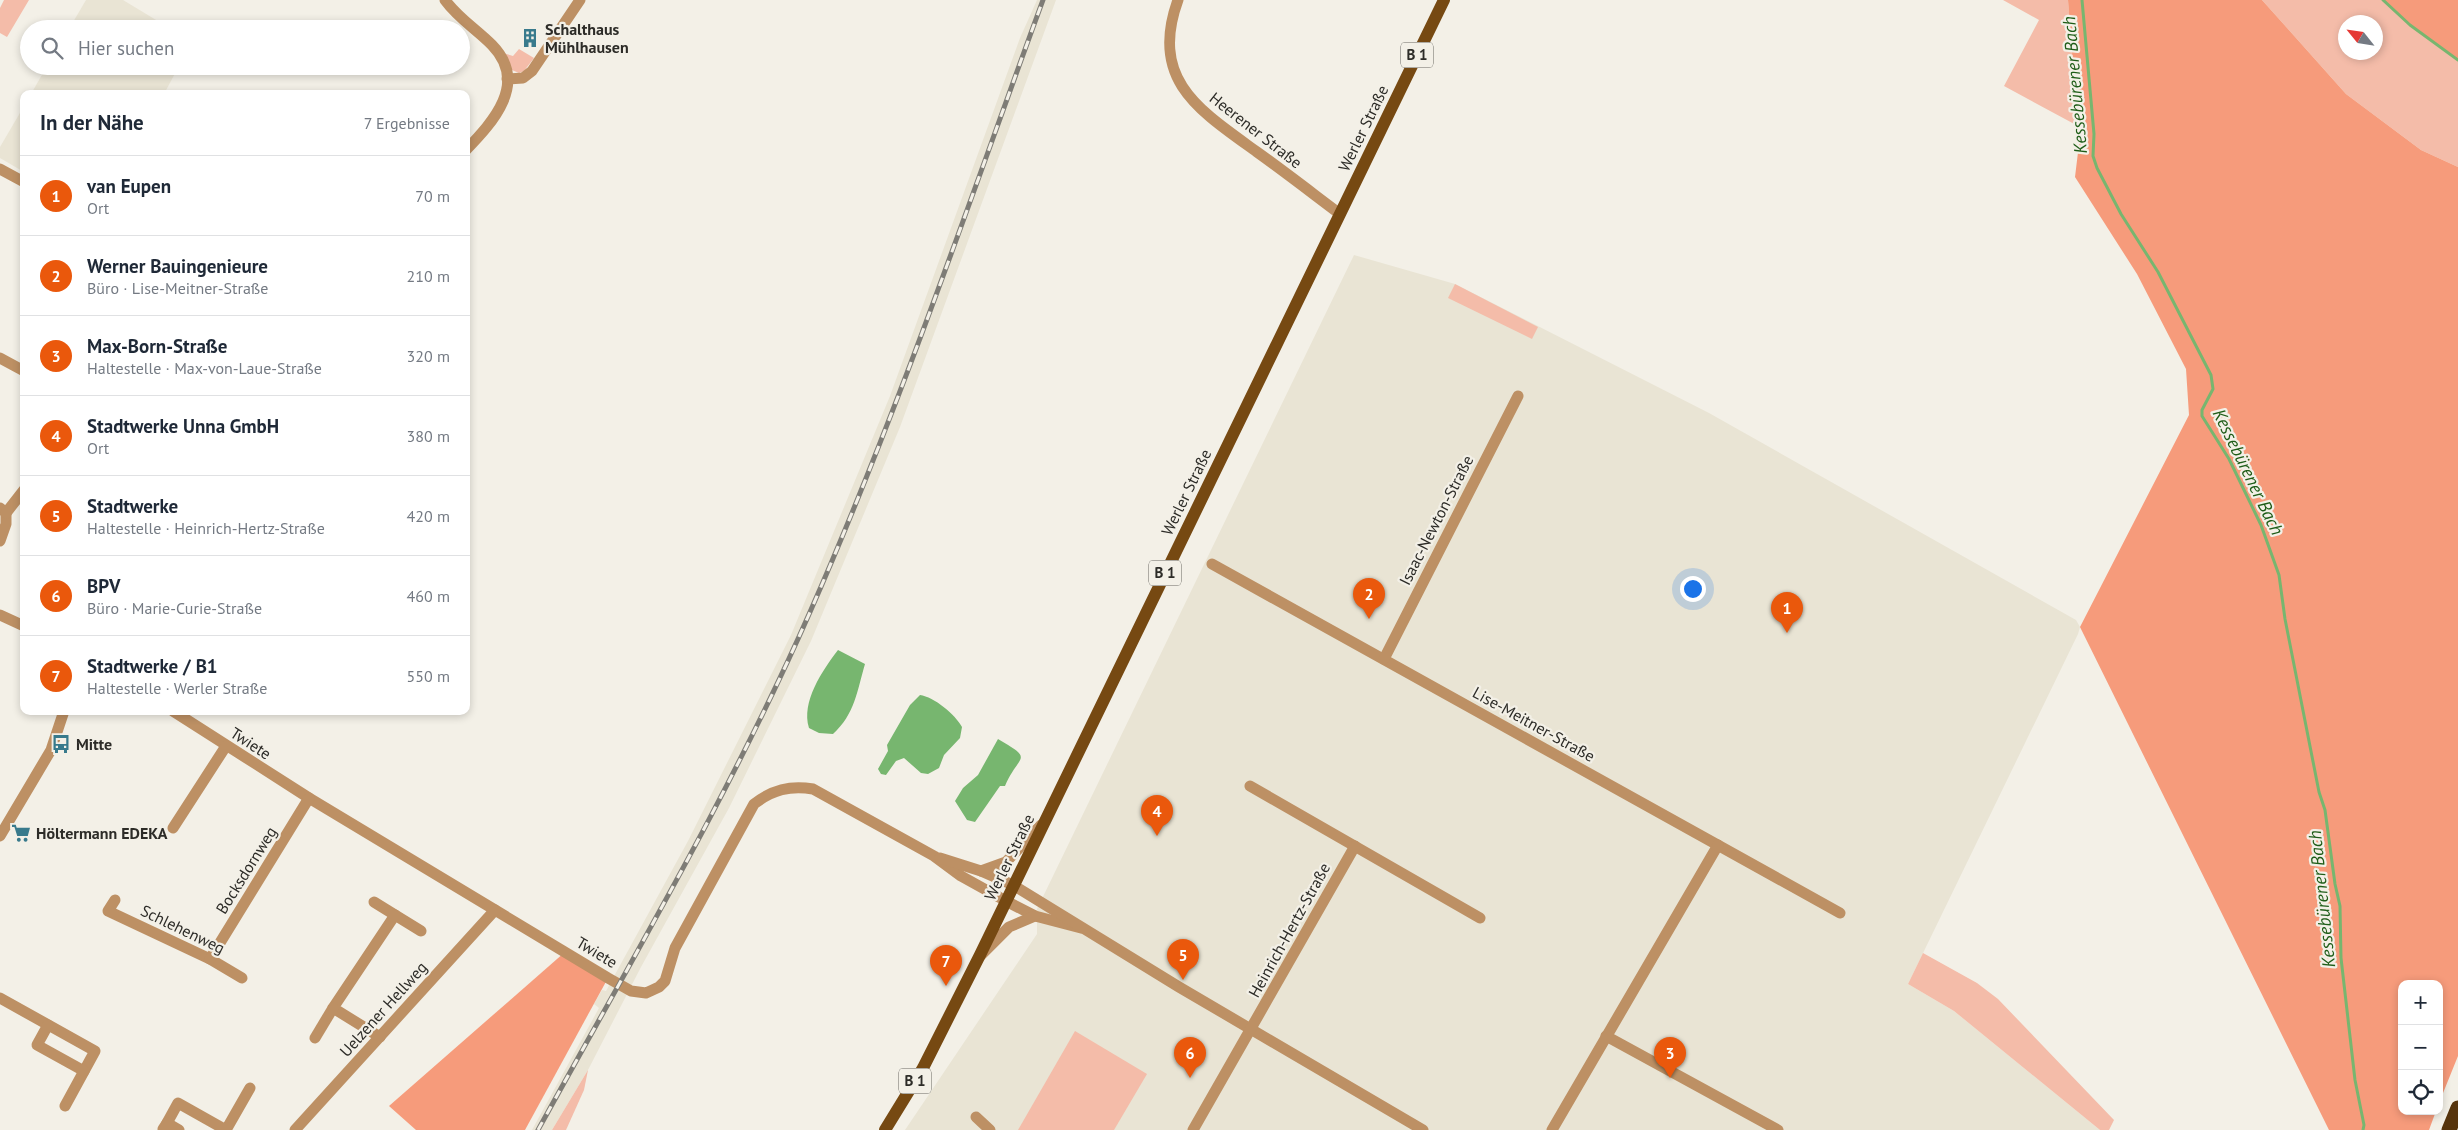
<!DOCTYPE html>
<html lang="de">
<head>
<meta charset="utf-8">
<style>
  body { margin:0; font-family:"PT Sans",sans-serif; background:#f6f6f7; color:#1f2937 }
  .controls { position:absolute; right:15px; bottom:15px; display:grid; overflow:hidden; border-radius:10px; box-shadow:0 2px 8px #0003 }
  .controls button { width:45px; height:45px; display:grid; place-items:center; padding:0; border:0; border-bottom:1px solid #e0e1e3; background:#fff; color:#1f2937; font:25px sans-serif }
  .compass { position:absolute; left:2338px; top:15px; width:45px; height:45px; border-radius:50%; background:#fff; box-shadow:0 2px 8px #0003; rotate:300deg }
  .you { position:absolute; left:1692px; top:588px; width:18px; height:18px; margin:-12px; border:4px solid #fff; border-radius:50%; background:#1a73e8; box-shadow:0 0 0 8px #1a73e833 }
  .badge { display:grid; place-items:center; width:32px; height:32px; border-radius:50%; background:#ea580c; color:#fff; font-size:16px; font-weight:700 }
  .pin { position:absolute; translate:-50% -41px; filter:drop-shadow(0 1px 2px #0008) }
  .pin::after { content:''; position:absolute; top:26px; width:18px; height:15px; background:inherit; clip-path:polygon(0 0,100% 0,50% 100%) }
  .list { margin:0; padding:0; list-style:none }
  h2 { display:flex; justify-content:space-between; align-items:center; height:65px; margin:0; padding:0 20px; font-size:21px }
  h2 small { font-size:16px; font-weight:400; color:#747a83 }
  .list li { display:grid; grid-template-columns:32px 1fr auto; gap:15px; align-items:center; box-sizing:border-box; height:80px; padding:0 20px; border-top:1px solid #e0e1e3 }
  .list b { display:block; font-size:19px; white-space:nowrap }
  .list p { margin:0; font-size:16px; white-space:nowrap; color:#747a83 }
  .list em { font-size:16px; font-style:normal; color:#747a83 }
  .icon { flex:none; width:28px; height:28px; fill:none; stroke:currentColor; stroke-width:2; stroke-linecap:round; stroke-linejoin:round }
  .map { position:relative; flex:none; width:2458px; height:1130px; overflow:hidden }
  .search { position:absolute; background:#fff; box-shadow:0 2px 8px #0003; left:20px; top:20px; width:450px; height:55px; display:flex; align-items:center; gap:12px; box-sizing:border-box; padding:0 18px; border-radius:28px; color:#747a83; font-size:19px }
  .panel { position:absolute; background:#fff; box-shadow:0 2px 8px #0003; left:20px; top:90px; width:450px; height:625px; border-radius:10px }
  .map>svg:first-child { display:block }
  .built { fill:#e9e4d4 }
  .green { fill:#f4bca9; fill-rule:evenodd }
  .forest { fill:#f69b7b }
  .water { fill:#77b66f }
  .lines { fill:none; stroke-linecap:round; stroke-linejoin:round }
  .stream { stroke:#77b66f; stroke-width:3 }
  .minor { stroke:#bd9064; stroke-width:11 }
  .major { stroke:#764912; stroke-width:12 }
  .highway { stroke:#56340c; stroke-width:15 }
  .rail-casing { stroke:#7e7c76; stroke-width:5 }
  .rail { stroke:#f3f0e7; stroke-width:3; stroke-dasharray:9; stroke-linecap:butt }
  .labels { text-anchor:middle; stroke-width:4.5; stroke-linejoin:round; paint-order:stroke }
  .shield { fill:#f3f0e7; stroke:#686761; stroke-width:1 }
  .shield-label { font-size:15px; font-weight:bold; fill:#2d2c28 }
  .poi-label { font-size:16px; font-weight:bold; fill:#2d2c28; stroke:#f3f0e7; text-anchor:start }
  .street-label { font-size:16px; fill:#2d2c28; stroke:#f3f0e7 }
  .water-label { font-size:18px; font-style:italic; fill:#1f5d18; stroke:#f3f0e7 }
</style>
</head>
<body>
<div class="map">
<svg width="2458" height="1130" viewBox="0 0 2458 1130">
  <rect width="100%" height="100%" fill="#f3f0e7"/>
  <g class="built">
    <path d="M86 0H123L171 29H69Z"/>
    <path d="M1037 0H1056L900 427 811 641 729 808 641 967 588 1070 552 1130H532L599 1008 594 1004 602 990 606 991 688 841 791 635 890 396 1020 38Z"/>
    <path d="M47 66H179L164 94H31Z"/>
    <path d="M24 106V172L0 158V147Z"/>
    <path d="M1354 255 1455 284 1709 413 2076 620 2080 627 2078 634 1908 984 1954 1011 2100 1130H905L1037 934V909Z"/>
  </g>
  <g class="green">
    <path d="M4 0H29L7 37 0 33V8Z"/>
    <path d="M2003 0H2068L2078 126 2004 86 2039 20Z"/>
    <path d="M2262 0H2383L2410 25 2458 60V167L2421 150 2346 94ZM2346 22H2376V52H2346Z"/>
    <path d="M519 49 534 58 524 71 519 73 512 70 503 53 513 56Z"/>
    <path d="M1455 284 1538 327 1532 339 1448 298Z"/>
    <path d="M1923 953 1977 983 1998 999 2114 1120 2109 1130H2100L1954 1011 1908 984Z"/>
    <path d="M1075 1031 1147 1074 1114 1130H1018Z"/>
    <path d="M588 1070 584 1090 566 1130H552Z"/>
  </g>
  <g class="forest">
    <path d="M2068 0H2262L2346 94 2421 150 2458 167V1056L2439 1103V984H2402V1111H2436L2429 1130H2329L2080 627 2189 415 2186 369 2137 274 2075 177 2079 144Z"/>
    <path d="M2383 0H2458V60L2410 25Z"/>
    <path d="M565 952 608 978 525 1130H416L389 1106Z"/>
  </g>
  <g class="water">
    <path d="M838 650 865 664C857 691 855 714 833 734L819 733 809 728C801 702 822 671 838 650Z"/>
    <path d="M920 695C934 697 955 714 962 727L960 738 944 755 939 768 928 774 921 773 904 758 896 761 886 775 881 774 878 769 888 751 887 745 910 705Z"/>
    <path d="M998 739C1036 761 1018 754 1005 786H1000L975 822 967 820 955 801 963 788 978 775Z"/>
  </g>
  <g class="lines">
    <g class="stream">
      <path d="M2082 0 2094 134 2093 156 2097 168 2121 214 2158 272 2211 375 2213 389 2202 410V416L2229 459 2261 525 2279 575 2285 619 2319 792 2325 810 2335 884 2340 906 2341 958 2355 1080 2364 1125 2363 1130"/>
      <path d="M2383 0 2410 25 2458 60"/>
    </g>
    <g class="minor">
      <path d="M445 0C458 18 476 29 492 45 529 83 493 122 466 150"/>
      <path d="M1178 0C1149 80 1199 110 1257 152 1285 172 1312 193 1340 214"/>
      <path d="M507 79 523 78 532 71 580 0"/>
      <path d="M0 169 24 182"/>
      <path d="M0 358 24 371"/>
      <path d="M0 508 6 513V524L0 541"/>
      <path d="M6 513 24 490"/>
      <path d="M1212 564 1840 913"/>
      <path d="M0 615 24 626"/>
      <path d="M1384 659 1518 396"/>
      <path d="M173 711 309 798 608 978 631 991 646 993 659 987 665 981 675 948 754 804C772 790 790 785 813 789L934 856 961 876 1006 901 1035 916 1081 928"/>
      <path d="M1250 786 1480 918"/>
      <path d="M173 828 226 746"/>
      <path d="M0 836 51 750 64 711"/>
      <path d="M940 858 981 871 1013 885 1179 987 1423 1130"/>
      <path d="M981 871 1006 862 1041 825"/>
      <path d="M115 900 108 911 210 959 242 978"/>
      <path d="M374 902 395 915"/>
      <path d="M981 955 1009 927 1035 916"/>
      <path d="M210 959 309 798"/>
      <path d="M0 998 95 1051 65 1106"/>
      <path d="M48 1025 37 1045 84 1071"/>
      <path d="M1606 1036 1778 1130"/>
      <path d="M380 1037 333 1008 395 915 421 931"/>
      <path d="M315 1038 333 1008"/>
      <path d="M976 1117 990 1130"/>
      <path d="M167 1123 178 1103 226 1130 250 1088"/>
      <path d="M163 1129 167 1123 179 1130"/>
      <path d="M295 1130 495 910"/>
      <path d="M1193 1130 1355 846"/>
      <path d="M1552 1130 1718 845"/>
    </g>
    <path class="major" d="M885 1130 923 1068 980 955 1444 0"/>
    <path class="highway" d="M2449 1130 2458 1108"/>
    <g class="rail-casing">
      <path id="rail" d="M538 1130C632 959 732 790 810 612 898 412 968 205 1043 0"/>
    </g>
    <use href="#rail" class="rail"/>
  </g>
  <defs>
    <g id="building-bare" transform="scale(1.5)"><path d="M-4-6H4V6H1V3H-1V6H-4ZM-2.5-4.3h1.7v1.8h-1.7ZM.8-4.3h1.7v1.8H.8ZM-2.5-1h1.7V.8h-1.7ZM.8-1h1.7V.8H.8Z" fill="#387a8c" stroke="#f3f0e7" stroke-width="2.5" paint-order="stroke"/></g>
    <g id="bus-bare" transform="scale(1.5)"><path d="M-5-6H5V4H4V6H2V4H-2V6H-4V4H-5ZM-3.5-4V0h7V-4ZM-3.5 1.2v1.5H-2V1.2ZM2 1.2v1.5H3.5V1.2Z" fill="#387a8c" stroke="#f3f0e7" stroke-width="2.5" paint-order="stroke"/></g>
    <g id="supermarket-bare" transform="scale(1.5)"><path d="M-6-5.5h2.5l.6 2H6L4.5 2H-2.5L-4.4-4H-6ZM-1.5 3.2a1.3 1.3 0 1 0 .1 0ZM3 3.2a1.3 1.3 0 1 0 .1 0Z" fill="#387a8c" stroke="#f3f0e7" stroke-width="2.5" paint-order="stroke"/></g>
  </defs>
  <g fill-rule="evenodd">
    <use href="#building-bare" x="530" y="38"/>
    <use href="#bus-bare" x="61" y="744"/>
    <use href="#supermarket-bare" x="21" y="833"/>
  </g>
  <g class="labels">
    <g class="shield">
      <rect x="1401" y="42.5" width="32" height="25" rx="4"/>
      <rect x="1149" y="560.5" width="32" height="25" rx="4"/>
      <rect x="899" y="1068.5" width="32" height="25" rx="4"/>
    </g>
    <g class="shield-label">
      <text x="1417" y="60">B 1</text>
      <text x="1165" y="578">B 1</text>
      <text x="915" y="1086">B 1</text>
    </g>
    <g class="poi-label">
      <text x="545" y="35">Schalthaus<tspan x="545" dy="18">Mühlhausen</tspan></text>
      <text x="76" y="750">Mitte</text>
      <text x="36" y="839">Höltermann EDEKA</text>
    </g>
    <g class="street-label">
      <text transform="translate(1363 128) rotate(-64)" y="6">Werler Straße</text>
      <text transform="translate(1256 130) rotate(38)" y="6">Heerener Straße</text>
      <text transform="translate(1186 492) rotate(-64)" y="6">Werler Straße</text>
      <text transform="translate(1436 520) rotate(-63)" y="6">Isaac-Newton-Straße</text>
      <text transform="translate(1534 724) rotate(29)" y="6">Lise-Meitner-Straße</text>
      <text transform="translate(251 743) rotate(33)" y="6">Twiete</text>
      <text transform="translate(1009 857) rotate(-64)" y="6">Werler Straße</text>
      <text transform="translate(246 870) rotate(-58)" y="6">Bocksdornweg</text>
      <text transform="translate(183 929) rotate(26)" y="6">Schlehenweg</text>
      <text transform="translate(1289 930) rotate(-61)" y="6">Heinrich-Hertz-Straße</text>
      <text transform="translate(597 952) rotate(31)" y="6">Twiete</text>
      <text transform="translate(383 1009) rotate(-48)" y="6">Uelzener Hellweg</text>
    </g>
    <g class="water-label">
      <text transform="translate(2075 85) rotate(-95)" y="6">Kessebürener Bach</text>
      <text transform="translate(2248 472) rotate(64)" y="6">Kessebürener Bach</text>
      <text transform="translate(2322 899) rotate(-96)" y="6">Kessebürener Bach</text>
    </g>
  </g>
</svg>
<div class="controls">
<button>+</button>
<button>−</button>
<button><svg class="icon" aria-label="locate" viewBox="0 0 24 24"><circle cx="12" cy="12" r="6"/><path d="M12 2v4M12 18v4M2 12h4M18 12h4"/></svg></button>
</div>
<svg class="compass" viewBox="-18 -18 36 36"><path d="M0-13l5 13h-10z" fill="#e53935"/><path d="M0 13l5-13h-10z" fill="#747a83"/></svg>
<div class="you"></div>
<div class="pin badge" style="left:1787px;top:633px">1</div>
<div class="pin badge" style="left:1369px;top:619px">2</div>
<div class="pin badge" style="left:1670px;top:1078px">3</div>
<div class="pin badge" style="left:1157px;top:836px">4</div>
<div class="pin badge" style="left:1183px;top:980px">5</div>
<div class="pin badge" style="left:1190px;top:1078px">6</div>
<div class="pin badge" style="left:946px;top:986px">7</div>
<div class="search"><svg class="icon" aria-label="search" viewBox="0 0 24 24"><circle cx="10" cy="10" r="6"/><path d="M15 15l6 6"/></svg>Hier suchen</div>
<section class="panel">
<h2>In der Nähe<small>7 Ergebnisse</small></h2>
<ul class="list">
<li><span class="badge">1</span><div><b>van Eupen</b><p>Ort</p></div><em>70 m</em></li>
<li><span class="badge">2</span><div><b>Werner Bauingenieure</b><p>Büro · Lise-Meitner-Straße</p></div><em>210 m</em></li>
<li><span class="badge">3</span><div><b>Max-Born-Straße</b><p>Haltestelle · Max-von-Laue-Straße</p></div><em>320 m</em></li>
<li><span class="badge">4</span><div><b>Stadtwerke Unna GmbH</b><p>Ort</p></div><em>380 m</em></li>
<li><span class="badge">5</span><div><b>Stadtwerke</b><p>Haltestelle · Heinrich-Hertz-Straße</p></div><em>420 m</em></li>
<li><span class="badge">6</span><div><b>BPV</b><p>Büro · Marie-Curie-Straße</p></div><em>460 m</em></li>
<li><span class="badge">7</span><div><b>Stadtwerke / B1</b><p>Haltestelle · Werler Straße</p></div><em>550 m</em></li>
</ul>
</section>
</div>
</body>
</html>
